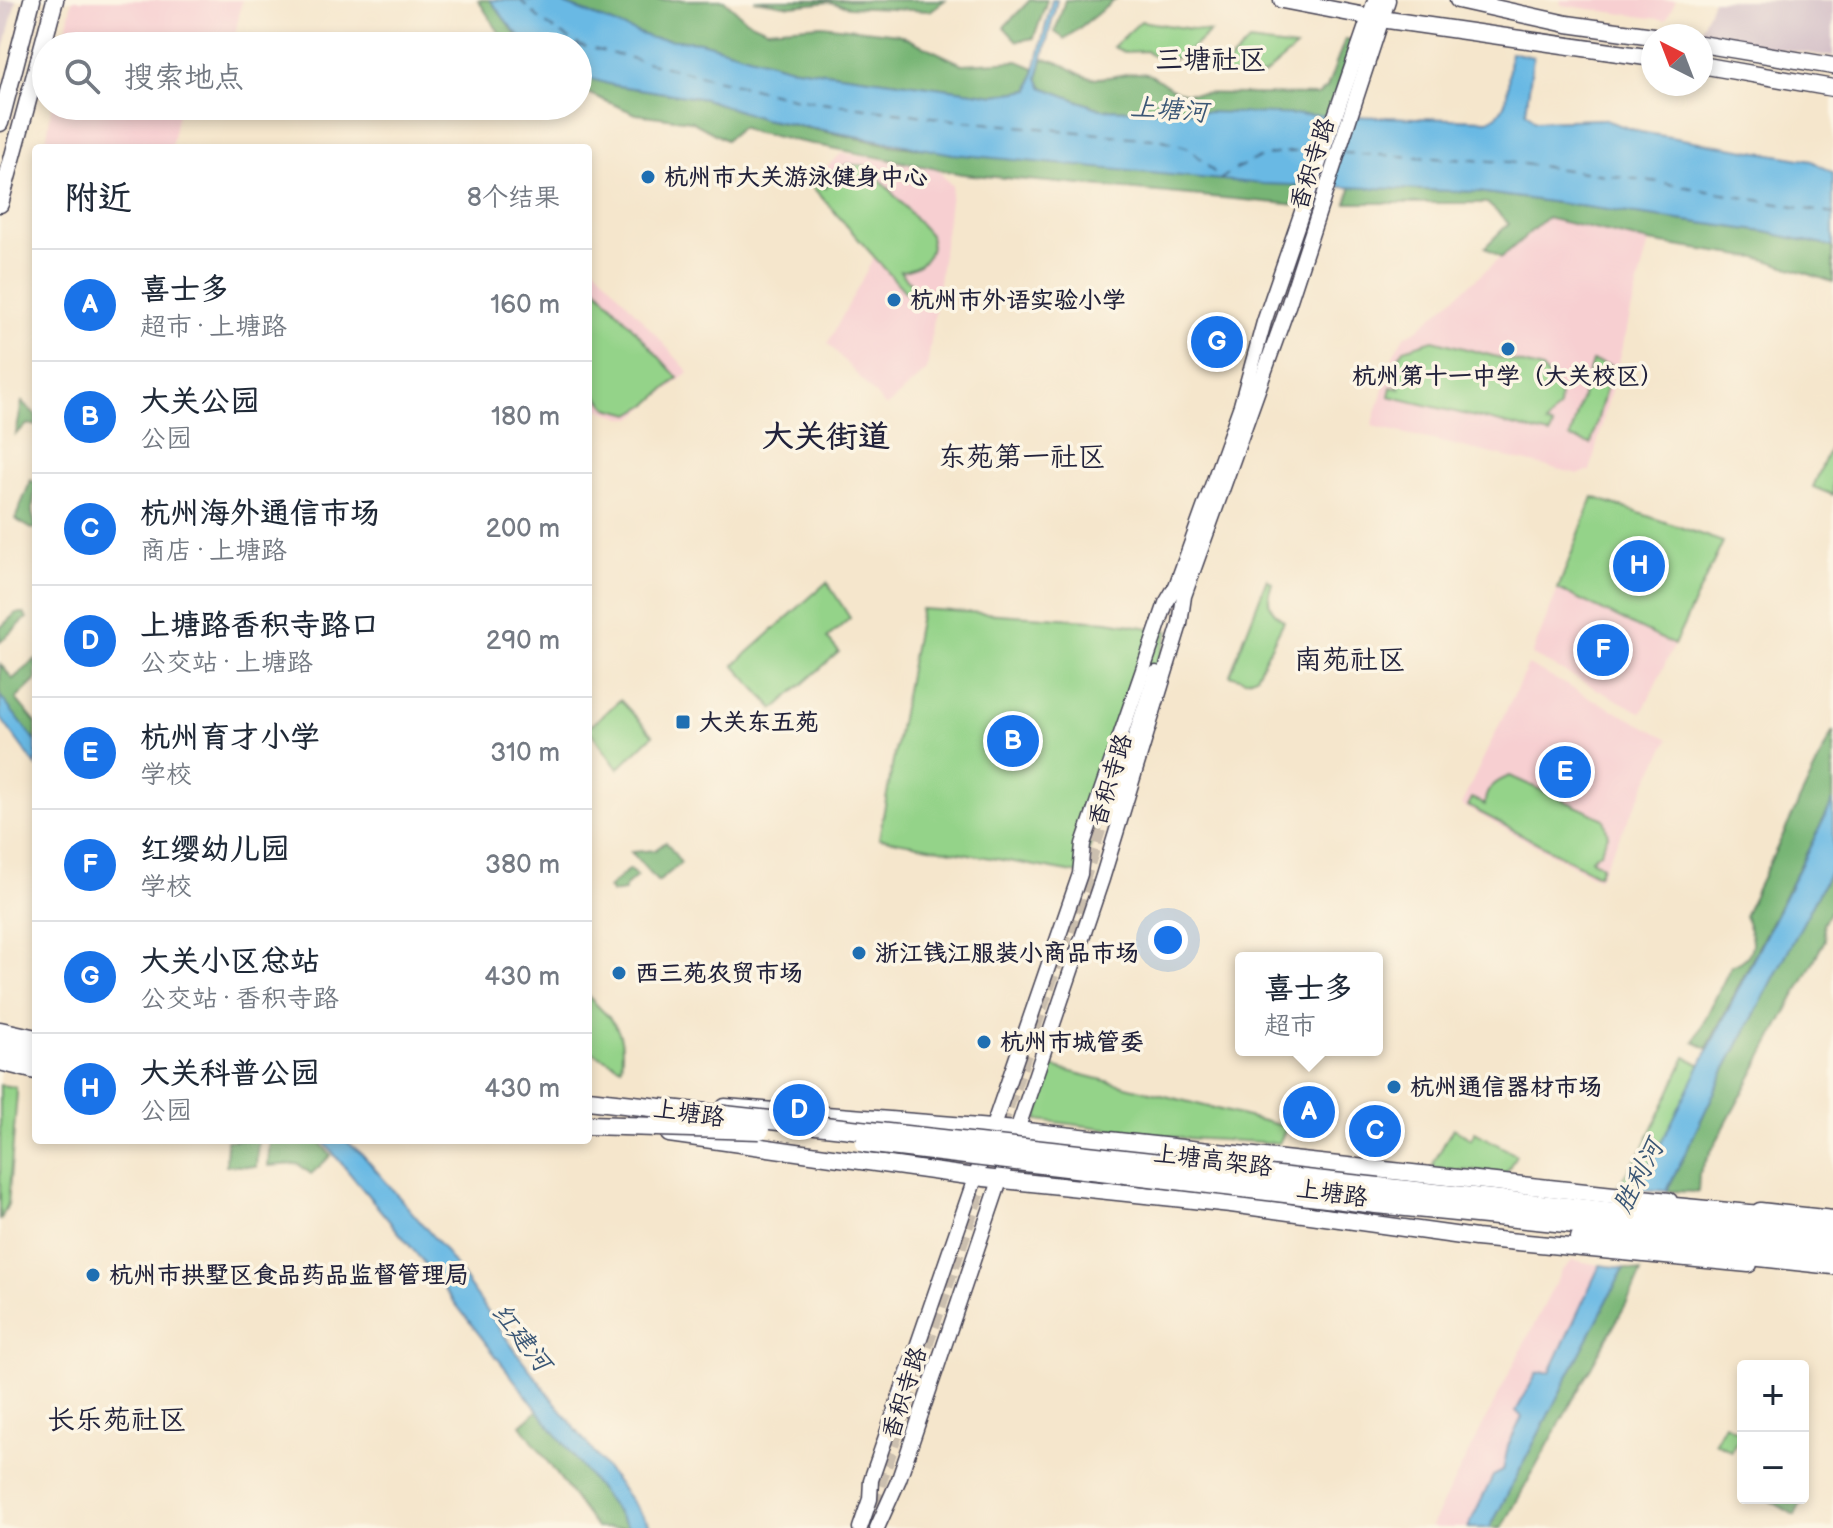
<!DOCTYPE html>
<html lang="zh">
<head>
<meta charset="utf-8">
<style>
  body { margin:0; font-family:"Balsamiq Sans","LXGW WenKai TC",sans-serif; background:#f6f6f7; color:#1f2937 }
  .controls { position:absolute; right:24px; bottom:24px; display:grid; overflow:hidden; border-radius:8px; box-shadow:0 4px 12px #0003 }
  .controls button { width:72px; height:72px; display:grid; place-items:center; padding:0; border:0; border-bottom:2px solid #e0e1e3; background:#fff; color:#1f2937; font:40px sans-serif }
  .compass { position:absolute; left:1641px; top:24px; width:72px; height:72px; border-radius:50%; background:#fff; box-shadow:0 4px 12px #0003; rotate:318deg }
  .you { position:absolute; left:1168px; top:940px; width:28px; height:28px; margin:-20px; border:6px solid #fff; border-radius:50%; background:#1a73e8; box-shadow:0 0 0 12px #1a73e833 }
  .badge { display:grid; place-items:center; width:52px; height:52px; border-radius:50%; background:#1a73e8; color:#fff; font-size:26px; font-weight:700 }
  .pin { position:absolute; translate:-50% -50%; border:4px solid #fff; box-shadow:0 2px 8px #0006 }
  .popup { position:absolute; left:1235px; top:952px; width:148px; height:104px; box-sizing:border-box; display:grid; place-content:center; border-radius:8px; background:#fff; filter:drop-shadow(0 2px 6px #0005); font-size:26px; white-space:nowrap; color:#747a83 }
  .popup b { font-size:30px; color:#1f2937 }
  .popup::after { content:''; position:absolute; left:50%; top:100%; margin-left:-16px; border:16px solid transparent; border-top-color:#fff }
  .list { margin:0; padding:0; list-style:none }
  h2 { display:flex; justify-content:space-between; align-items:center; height:104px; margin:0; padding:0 32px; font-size:34px }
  h2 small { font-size:26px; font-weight:400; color:#747a83 }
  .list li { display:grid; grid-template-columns:52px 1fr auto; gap:24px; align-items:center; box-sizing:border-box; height:112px; padding:0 32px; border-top:2px solid #e0e1e3 }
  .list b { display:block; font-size:30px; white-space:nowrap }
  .list p { margin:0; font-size:26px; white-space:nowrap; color:#747a83 }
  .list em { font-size:26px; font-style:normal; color:#747a83 }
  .icon { flex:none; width:44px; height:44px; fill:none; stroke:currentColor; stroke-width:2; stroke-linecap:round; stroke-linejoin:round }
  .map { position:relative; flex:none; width:1833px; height:1528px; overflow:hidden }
  .search { position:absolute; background:#fff; box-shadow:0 4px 12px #0003; left:32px; top:32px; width:560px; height:88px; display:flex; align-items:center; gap:20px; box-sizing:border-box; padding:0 28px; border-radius:44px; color:#747a83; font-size:30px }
  .panel { position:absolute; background:#fff; box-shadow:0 4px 12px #0003; left:32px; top:144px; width:560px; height:1000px; border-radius:8px }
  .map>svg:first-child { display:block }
  .built { fill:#f7cfd1 }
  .industrial { fill:#d2bdc6 }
  .green { fill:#94d389; stroke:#5b7a62; stroke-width:2 }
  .forest { fill:#77b575; stroke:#4c6c58; stroke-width:2 }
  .water { fill:#69b9e4; stroke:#466e90; stroke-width:2 }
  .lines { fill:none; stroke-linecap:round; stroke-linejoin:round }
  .ferry { stroke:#3b5776; stroke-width:2; stroke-dasharray:10 8; stroke-linecap:butt }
  .secondary-tunnel { stroke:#cbbfaf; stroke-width:14; stroke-dasharray:14 7; stroke-linecap:butt }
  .secondary-casing { stroke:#423f51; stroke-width:17 }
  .primary-casing { stroke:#423f51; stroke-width:19 }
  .trunk-casing { stroke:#423f51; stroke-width:21 }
  .secondary { stroke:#fff; stroke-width:14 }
  .primary { stroke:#fff; stroke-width:16 }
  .trunk { stroke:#fff; stroke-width:18 }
  .trunk-bridge-casing { stroke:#423f51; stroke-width:21; stroke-linecap:butt }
  .trunk-bridge { stroke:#fff; stroke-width:18 }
  .poi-dot { fill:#1f6fb2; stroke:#fcf5e5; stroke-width:3 }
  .labels { text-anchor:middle; stroke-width:7; stroke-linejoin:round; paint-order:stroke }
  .street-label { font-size:24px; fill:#22223b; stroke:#fcf5e5 }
  .poi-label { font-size:24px; font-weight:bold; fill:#22223b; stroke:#fcf5e5; text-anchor:start }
  .water-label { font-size:26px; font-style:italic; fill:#3b5776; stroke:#fcf5e5 }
  .quarter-label { font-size:28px; fill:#22223b; stroke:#fcf5e5 }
  .district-label { font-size:32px; font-weight:bold; fill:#22223b; stroke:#fcf5e5 }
</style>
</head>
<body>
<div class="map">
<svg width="1833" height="1528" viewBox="0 0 1833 1528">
  <rect width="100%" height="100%" fill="#fcf5e5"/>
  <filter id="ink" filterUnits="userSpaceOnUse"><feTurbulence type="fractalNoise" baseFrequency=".0125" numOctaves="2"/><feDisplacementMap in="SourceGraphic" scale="16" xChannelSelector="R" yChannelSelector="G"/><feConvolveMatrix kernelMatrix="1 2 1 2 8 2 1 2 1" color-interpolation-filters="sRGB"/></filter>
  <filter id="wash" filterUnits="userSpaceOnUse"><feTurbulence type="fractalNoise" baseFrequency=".006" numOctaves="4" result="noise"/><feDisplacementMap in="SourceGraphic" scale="32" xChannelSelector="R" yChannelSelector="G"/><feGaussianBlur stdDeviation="1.8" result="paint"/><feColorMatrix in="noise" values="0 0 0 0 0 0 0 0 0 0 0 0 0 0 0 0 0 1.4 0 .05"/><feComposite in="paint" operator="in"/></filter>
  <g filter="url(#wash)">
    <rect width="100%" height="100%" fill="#f5e6cc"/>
    <g class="built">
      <path d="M72 0H242L233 46H63Z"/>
      <path d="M1560 0H1676L1666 20 1561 5Z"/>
      <path d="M52 106H179L171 148H45Z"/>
      <path d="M842 153 937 169 952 186 927 370 886 407 828 343 874 257 808 183Z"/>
      <path d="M1546 218 1649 242 1590 471 1579 474 1372 426 1394 353 1404 336 1417 330Z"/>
      <path d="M588 259 689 372 633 418H622L597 408 588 416Z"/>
      <path d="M1558 589 1674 645 1642 713 1532 655Z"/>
      <path d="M1528 665 1669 739 1598 879 1461 805Z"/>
      <path d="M1573 1260 1600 1265 1550 1372 1516 1411 1522 1417 1503 1471 1493 1476 1468 1528H1430L1561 1272Z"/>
    </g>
    <g class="industrial">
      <path d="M0 0H16L0 66Z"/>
      <path d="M1713 0H1833V57L1698 36Z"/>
    </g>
    <g class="green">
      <path d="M1141 21 1210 32C1191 49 1170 73 1146 51L1124 52 1113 47Z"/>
      <path d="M1249 42 1296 48 1264 75H1216Z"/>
      <path d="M848 164 869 167 930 235C935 257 920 269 900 271L922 296 914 302 810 184 816 179 826 188 834 171Z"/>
      <path d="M588 278 678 378 650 403 631 414 608 408 588 385Z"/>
      <path d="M1433 340 1542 369 1560 391 1559 407 1546 424 1553 427 1550 435 1389 396 1391 387 1400 389C1390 375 1395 362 1404 349Z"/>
      <path d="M1592 361 1612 366 1591 444 1570 438Z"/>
      <path d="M1833 441V495L1813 487Z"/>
      <path d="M1593 497 1723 542 1674 645 1558 589Z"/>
      <path d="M1267 579 1272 583C1266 601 1268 610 1284 621L1256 676 1245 680 1230 675Z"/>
      <path d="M827 582 850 618 827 638 839 652 774 709 734 665Z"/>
      <path d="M921 609 1107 621 1169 631 1080 874 879 838Z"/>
      <path d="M620 700 653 735 618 769 588 728Z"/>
      <path d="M1510 776 1604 819 1608 835 1600 852 1591 859 1602 866 1598 875 1468 806 1472 798 1485 805C1484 789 1496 781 1510 776Z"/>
      <path d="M588 996C614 1024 626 1027 621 1067L588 1050Z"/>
      <path d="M1686 1057 1703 1066 1638 1189 1618 1185 1643 1149Z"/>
      <path d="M1052 1067 1287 1127 1279 1143 1184 1138 1037 1120Z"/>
      <path d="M0 1085 15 1087 17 1093 8 1204 0 1221Z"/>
      <path d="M1453 1128 1471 1139 1475 1132 1516 1155 1506 1173 1435 1169 1433 1164Z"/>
      <path d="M1725 1424 1741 1433 1731 1451 1715 1442Z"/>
    </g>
    <g class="forest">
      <path d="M478 0H490L518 37 530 46H508Z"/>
      <path d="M554 0H724L746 20 767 29 822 25 898 34 962 64 1018 61 1035 68 1030 90 995 95 788 67 700 42 651 38Z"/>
      <path d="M754 0H945L930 11 849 7 829 2 791 6Z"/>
      <path d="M1030 0H1047L1034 38 1017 41 1004 27Z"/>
      <path d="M1065 0H1115L1065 39 1055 32Z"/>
      <path d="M1345 39 1354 41 1329 117 1100 109 1042 87 1038 78 1043 59C1069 62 1069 72 1088 77 1107 82 1132 68 1150 75 1162 80 1169 90 1183 93L1318 95 1327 88Z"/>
      <path d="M578 74 612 85 705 99 763 119 896 146 1303 186 1296 205 1288 204 962 174 752 132 741 127 726 140 691 121 636 114 578 89Z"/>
      <path d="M1352 186 1478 192 1765 232 1833 247V282L1763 259 1649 242 1546 218 1501 258 1485 247 1509 223 1487 203H1346Z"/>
      <path d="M22 402 36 415V426L28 424 16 434Z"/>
      <path d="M31 480 36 484 32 512 36 528 32 529 15 519Z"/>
      <path d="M16 613H24L27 618 0 642V628Z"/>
      <path d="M36 659V680L16 699 36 723V742L0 696V664L13 679Z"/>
      <path d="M1833 731V801L1707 1048 1694 1042 1731 966C1758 957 1755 938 1744 916Z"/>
      <path d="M666 842 681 863 658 882 631 852 655 850Z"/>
      <path d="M1833 866V906L1823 923 1825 940 1699 1174 1698 1192 1667 1191 1725 1070Z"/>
      <path d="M629 869 637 876 625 887V891L612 893 608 888Z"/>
      <path d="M227 1140H258L256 1167 226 1165Z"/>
      <path d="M270 1140H318L331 1156 311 1174 298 1164 268 1166Z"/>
      <path d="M1624 1268 1641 1272 1632 1293 1502 1528H1490Z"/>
      <path d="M538 1410 629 1528H596L521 1425Z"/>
      <path d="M1803 1494 1805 1495 1795 1515 1767 1499 1803 1498Z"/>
    </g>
    <g class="water">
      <path d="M490 0H554L651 38 700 42 788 67 995 95 1030 90 1052 0H1057L1038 78 1042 87 1100 109 1488 120C1515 110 1505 78 1511 52L1533 57 1526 112 1535 121 1602 119 1640 132 1812 161 1833 173V247L1765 232 1478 192 1263 184 953 154 763 119 705 99 612 85 581 76 578 46C520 46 525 45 490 0Z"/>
      <path d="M0 696 36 742V766L0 717Z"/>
      <path d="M1833 801V866L1725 1070 1667 1191 1638 1189Z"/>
      <path d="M322 1140H345L362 1154 442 1247 517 1353 652 1528H629L420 1258Z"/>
      <path d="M1600 1265 1624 1268 1490 1528H1468L1493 1476 1503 1471 1508 1446 1522 1417 1516 1411 1537 1373 1550 1372Z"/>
    </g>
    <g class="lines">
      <g class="ferry">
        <path d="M520 0 544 23 581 46 793 98 954 120 1163 140 1189 148 1221 179C1252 156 1278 150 1316 152"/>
        <path d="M1343 153 1508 162 1659 182 1833 214"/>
      </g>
    </g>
  </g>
  <g filter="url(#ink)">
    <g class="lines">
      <g class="secondary-tunnel">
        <path d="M1082 883 1104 815"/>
        <path d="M1075 933 1092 876"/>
        <path d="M872 1505 1070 922"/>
      </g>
      <g class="secondary-casing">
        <g id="secondary">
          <path d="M1109 817 1156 673"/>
          <path d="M860 1528 870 1499 871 1480 1080 874 1083 844 1166 603 1176 586 1241 405 1264 322 1375 0"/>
          <path d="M877 1528 899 1479 1102 879 1180 624 1184 596 1288 306 1388 0"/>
        </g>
      </g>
      <g class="primary-casing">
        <g id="primary">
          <path d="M1282 0 1381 19 1653 58"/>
          <path d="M1458 0 1567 24 1653 36"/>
          <path d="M1701 44 1833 66"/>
          <path d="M1701 65 1833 88"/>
          <path d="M0 123 32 0"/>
          <path d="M0 204 55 0"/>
          <path d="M725 1107 1017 1130 1669 1201"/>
          <path d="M669 1134 975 1177 1231 1204 1476 1238 1749 1264"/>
          <path d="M1760 1211 1833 1219"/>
        </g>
      </g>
      <g class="trunk-casing">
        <g id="trunk">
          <path d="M0 1031 36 1039"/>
          <path d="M0 1046 36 1054"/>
          <path d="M0 1061 36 1070"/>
          <path d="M1379 1187 1833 1235"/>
          <path d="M1376 1204 1833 1250"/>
          <path d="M1653 1205 1771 1216"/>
          <path d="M1580 1238 1833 1265"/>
        </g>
      </g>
      <use href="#secondary" class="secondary"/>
      <use href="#primary" class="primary"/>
      <use href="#trunk" class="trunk"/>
      <g class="trunk-bridge-casing">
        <g id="trunk-bridge">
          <path d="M588 1100 1379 1187"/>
          <path d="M588 1125 760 1130"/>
          <path d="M865 1143 1376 1204"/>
        </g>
      </g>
      <use href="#trunk-bridge" class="trunk-bridge"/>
    </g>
  </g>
  <g class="poi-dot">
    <circle cx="648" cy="177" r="8"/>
    <circle cx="894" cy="300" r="8"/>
    <circle cx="1508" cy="349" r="8"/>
    <rect x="675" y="714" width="16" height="16" rx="4"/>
    <circle cx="859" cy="953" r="8"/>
    <circle cx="619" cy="973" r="8"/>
    <circle cx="984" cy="1042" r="8"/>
    <circle cx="1394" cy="1087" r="8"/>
    <circle cx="93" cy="1275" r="8"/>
  </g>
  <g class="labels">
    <g class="street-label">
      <text transform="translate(1312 164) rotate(-72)" y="8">香积寺路</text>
      <text transform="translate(1110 780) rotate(-73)" y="8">香积寺路</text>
      <text transform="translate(689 1113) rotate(8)" y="8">上塘路</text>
      <text transform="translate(1213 1160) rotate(7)" y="8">上塘高架路</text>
      <text transform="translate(1332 1193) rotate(8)" y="8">上塘路</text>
      <text transform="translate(904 1393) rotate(-72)" y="8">香积寺路</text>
    </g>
    <g class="poi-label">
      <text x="664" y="185">杭州市大关游泳健身中心</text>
      <text x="910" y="308">杭州市外语实验小学</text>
      <text x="1508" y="384" text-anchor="middle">杭州第十一中学（大关校区）</text>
      <text x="699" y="730">大关东五苑</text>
      <text x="875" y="961">浙江钱江服装小商品市场</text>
      <text x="635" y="981">西三苑农贸市场</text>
      <text x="1000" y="1050">杭州市城管委</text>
      <text x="1410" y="1095">杭州通信器材市场</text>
      <text x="109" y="1283">杭州市拱墅区食品药品监督管理局</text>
    </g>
    <g class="water-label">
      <text transform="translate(1169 109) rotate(4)" y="9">上塘河</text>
      <text transform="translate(1638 1176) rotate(-63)" y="9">胜利河</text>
      <text transform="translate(522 1337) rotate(52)" y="9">红建河</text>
    </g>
    <g class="quarter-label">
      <text x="1211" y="69">三塘社区</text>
      <text x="1022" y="466">东苑第一社区</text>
      <text x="1350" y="669">南苑社区</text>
      <text x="117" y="1429">长乐苑社区</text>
    </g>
    <g class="district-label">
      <text x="826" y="447">大关街道</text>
    </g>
  </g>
</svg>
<div class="controls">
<button>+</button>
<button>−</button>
</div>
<svg class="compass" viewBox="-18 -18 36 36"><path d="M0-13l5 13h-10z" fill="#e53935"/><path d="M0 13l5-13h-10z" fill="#747a83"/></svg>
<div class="you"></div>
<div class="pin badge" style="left:1309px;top:1112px">A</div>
<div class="popup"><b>喜士多</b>超市</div>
<div class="pin badge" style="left:1013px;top:741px">B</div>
<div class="pin badge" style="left:1375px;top:1131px">C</div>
<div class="pin badge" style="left:799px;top:1110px">D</div>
<div class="pin badge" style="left:1565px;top:772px">E</div>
<div class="pin badge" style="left:1603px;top:650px">F</div>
<div class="pin badge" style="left:1217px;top:342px">G</div>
<div class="pin badge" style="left:1639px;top:566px">H</div>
<div class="search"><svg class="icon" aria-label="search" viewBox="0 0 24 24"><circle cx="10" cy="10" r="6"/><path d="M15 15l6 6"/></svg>搜索地点</div>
<section class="panel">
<h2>附近<small>8个结果</small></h2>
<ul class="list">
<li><span class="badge">A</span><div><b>喜士多</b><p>超市 · 上塘路</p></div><em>160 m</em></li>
<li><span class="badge">B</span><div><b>大关公园</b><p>公园</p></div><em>180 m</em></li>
<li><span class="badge">C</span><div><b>杭州海外通信市场</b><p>商店 · 上塘路</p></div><em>200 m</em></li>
<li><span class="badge">D</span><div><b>上塘路香积寺路口</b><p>公交站 · 上塘路</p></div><em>290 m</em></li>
<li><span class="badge">E</span><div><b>杭州育才小学</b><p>学校</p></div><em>310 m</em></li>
<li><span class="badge">F</span><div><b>红缨幼儿园</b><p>学校</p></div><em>380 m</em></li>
<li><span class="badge">G</span><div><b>大关小区总站</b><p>公交站 · 香积寺路</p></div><em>430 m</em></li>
<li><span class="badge">H</span><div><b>大关科普公园</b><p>公园</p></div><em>430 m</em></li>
</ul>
</section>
</div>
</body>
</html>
